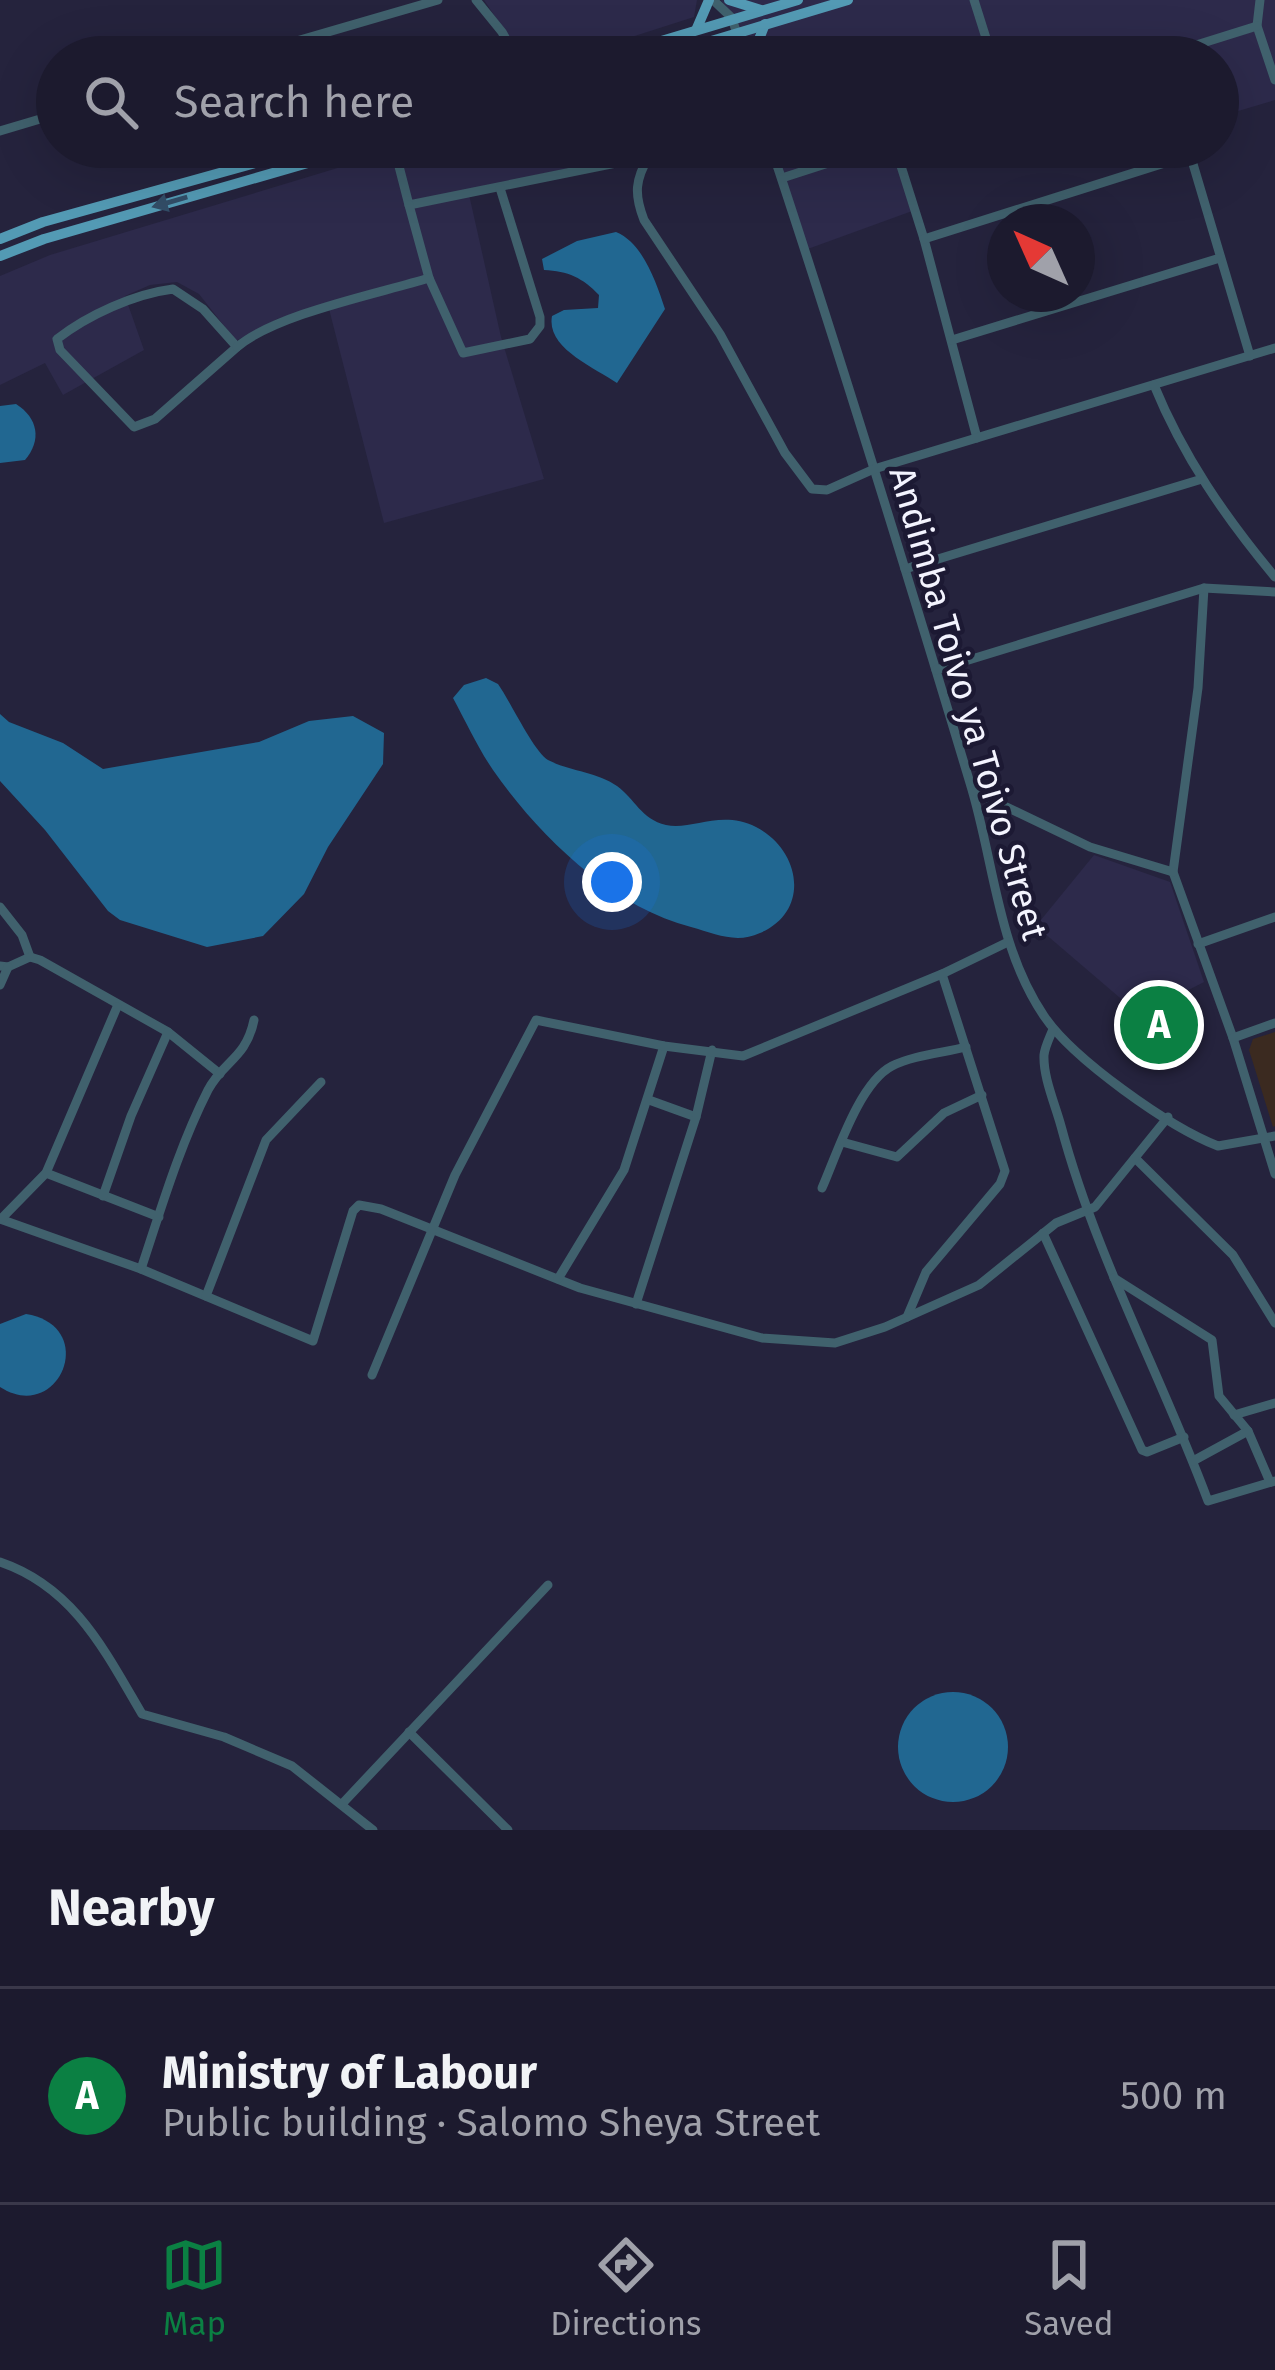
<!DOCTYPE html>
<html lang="en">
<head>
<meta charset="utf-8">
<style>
  body { margin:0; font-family:"Fira Sans",sans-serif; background:#29273a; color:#f1f3f6 }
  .compass { position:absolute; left:987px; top:204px; width:108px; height:108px; border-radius:50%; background:#1c1a2e; box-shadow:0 12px 48px #0002; rotate:315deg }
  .you { position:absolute; left:612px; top:882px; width:42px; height:42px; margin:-30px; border:9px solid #fff; border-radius:50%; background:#1a73e8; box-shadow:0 0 0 18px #1a73e833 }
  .badge { display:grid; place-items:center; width:78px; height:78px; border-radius:50%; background:#0b8043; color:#fff; font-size:39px; font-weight:700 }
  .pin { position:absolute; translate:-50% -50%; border:6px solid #fff; box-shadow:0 3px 12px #0006 }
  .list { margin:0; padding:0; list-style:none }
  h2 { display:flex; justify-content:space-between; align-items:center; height:156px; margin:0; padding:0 48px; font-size:51px }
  h2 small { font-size:39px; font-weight:400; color:#a0a1aa }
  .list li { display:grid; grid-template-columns:78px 1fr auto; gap:36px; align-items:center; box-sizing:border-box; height:216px; padding:0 48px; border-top:3px solid #3a384a }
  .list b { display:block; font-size:45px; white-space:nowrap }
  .list p { margin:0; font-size:39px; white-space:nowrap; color:#a0a1aa }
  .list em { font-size:39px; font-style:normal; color:#a0a1aa }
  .icon { flex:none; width:66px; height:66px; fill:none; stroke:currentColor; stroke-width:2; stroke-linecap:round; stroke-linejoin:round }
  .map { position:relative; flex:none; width:1275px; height:1830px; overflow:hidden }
  .search { position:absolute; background:#1c1a2e; box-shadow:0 12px 48px #0002; left:36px; right:36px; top:36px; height:132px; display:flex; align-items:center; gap:30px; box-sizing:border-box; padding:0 42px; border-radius:66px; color:#a0a1aa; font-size:45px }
  .sheet { height:372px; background:#1c1a2e }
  nav { display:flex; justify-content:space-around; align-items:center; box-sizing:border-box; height:168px; border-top:3px solid #3a384a; background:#1c1a2e; font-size:33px; color:#a0a1aa }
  nav a { display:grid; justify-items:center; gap:6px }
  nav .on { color:#0b8043 }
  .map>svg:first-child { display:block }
  .built { fill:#2d2a4b }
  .medical { fill:#3b2a20 }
  .water { fill:#216791 }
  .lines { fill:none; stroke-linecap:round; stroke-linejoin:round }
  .minor { stroke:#40616d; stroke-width:9 }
  .major { stroke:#539ab4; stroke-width:10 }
  .oneway { fill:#324d67 }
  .labels { text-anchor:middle; stroke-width:9; stroke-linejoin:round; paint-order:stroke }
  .street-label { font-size:36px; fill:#f3f3fe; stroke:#1c1933 }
</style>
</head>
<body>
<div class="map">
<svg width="1275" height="1830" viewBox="0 0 1275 1830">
  <rect width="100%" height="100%" fill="#25233d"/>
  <g class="built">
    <path d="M484 0H697L694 17 569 57H522Z"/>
    <path d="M721 0H1275V100L1218 117V57H744L732 18Z"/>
    <path d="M407 147H665L468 190 501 337 544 479 384 523 328 305 277 319 236 341 199 294 177 282 150 285 125 296 144 350 63 395 45 363 0 385V276L50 255Z"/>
    <path d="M771 147H895L915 210 805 250Z"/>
    <path d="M1094 855 1170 882 1204 982 1140 1015 1036 926Z"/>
  </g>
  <path class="medical" d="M1275 1032V1126L1273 1127 1249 1050 1253 1039Z"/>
  <g class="water">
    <path d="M616 232C643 243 656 282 665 309L617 383C594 367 546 348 552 316L564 310 598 308 599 295C583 278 568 271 544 270L542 259 577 241Z"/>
    <path d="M16 404C38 418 42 440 25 460L0 463V406Z"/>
    <path d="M486 678 498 684C510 701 534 752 548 760 569 771 597 772 617 786 635 799 641 819 666 825 691 831 720 809 756 827 801 850 811 911 760 933 736 944 716 934 691 927 611 906 539 836 493 770 478 748 466 722 453 698L464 685Z"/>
    <path d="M0 714 9 722 63 743 103 769 259 742 309 721 353 716 384 733 383 764 328 847 304 894 263 936 207 947 120 920 108 911 45 830 0 781Z"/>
    <path d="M26 1314C100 1326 59 1425 0 1387V1324Z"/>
    <circle cx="953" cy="1747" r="55"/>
  </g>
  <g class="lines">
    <g class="minor">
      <path d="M476 0 502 32 516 57"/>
      <path d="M713 0 732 18 744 57"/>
      <path d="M974 0 992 57"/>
      <path d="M1260 0 1257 26 1275 80"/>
      <path d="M242 57 438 0"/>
      <path d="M1158 57 1257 26"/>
      <path d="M0 131 57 114"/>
      <path d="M394 147 409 205 695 147"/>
      <path d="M771 147C841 358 906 570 970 783 994 860 997 947 1044 1016 1073 1059 1169 1127 1218 1146L1275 1136"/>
      <path d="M895 147 924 239 977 438"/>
      <path d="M1188 147 1250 356"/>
      <path d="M649 156C635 180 634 194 644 220L720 334 785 453 812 489 827 490 874 469 1275 348"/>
      <path d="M782 178 878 147"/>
      <path d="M409 205 429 278"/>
      <path d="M924 239 1190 155"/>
      <path d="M173 289 203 309 237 347 155 419 134 427 60 350 57 339C88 315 134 294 173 289Z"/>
      <path d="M952 340 1220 258"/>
      <path d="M237 347C276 314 377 294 429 278L463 353 530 339 540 326V317L500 188"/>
      <path d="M1154 385C1183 456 1225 517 1275 577"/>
      <path d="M905 569 1202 479"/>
      <path d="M1204 588 1198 688 1173 872 1233 1038 1275 1174"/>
      <path d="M936 670 1204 588 1275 592"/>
      <path d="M973 791 1090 847 1173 872"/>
      <path d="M0 907 22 935 30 957"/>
      <path d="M1198 944 1275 917"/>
      <path d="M0 966 8 967 30 957 40 960 168 1032 220 1074"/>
      <path d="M0 985 8 967"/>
      <path d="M1053 1029C1050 1037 1045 1046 1044 1055 1043 1077 1055 1104 1061 1126 1096 1257 1161 1375 1208 1501L1275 1481"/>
      <path d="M1233 1038 1275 1023"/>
      <path d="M649 1100 696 1117"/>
      <path d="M842 1142 897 1157 944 1113 982 1095"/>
      <path d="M1135 1158 1233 1255 1275 1323"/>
      <path d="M46 1173 159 1217"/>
      <path d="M822 1188C837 1154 859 1083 892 1066 914 1055 943 1053 966 1047"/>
      <path d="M103 1196 131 1116 168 1032"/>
      <path d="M0 1219 141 1269 313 1341 353 1211 359 1205 381 1209 580 1288 762 1338 835 1343 885 1327 979 1285 1056 1223 1095 1207 1168 1117"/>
      <path d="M1 1219 46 1173 117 1007"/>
      <path d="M1043 1233 1142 1450 1147 1452 1184 1437"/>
      <path d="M141 1269C161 1209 179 1147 208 1090 223 1061 246 1059 254 1020"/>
      <path d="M1114 1278 1212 1340 1219 1396 1248 1431 1270 1482"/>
      <path d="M558 1279 624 1170 664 1046"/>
      <path d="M206 1296 266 1140 321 1082"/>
      <path d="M636 1304 696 1117 712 1050"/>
      <path d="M907 1317 926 1272 1000 1184 1005 1171 942 974"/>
      <path d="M372 1375 455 1175 536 1020 664 1046 743 1056 942 974 1008 942"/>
      <path d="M1234 1415 1275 1403"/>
      <path d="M1193 1461 1248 1431"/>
      <path d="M0 1562C74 1587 105 1651 142 1714L224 1737 292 1766 373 1830"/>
      <path d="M409 1732 508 1830"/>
      <path d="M342 1804 548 1585"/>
    </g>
    <g class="major">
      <path d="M729 0 761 10"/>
      <path d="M697 28 709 0"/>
      <path d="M713 41 734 57"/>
      <path d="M608 57 798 0"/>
      <path d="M658 57 848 0"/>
      <path d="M752 57 765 24"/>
      <path d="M0 239 43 222 313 147"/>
      <path d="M0 256 44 239 363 147"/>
    </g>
  </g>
  <defs><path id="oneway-solid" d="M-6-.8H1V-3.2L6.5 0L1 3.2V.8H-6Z" transform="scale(3)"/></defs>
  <use class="oneway" href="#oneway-solid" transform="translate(170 202) rotate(164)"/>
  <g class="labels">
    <g class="street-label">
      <text transform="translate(969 703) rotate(74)" y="13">Andimba Toivo ya Toivo Street</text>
    </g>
  </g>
</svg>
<svg class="compass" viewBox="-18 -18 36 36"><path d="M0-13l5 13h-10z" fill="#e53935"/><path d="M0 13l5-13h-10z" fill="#a0a1aa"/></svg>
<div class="you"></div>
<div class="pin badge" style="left:1159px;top:1025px">A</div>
<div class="search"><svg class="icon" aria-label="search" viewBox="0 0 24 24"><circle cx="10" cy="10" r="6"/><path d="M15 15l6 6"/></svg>Search here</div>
</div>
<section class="sheet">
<h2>Nearby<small></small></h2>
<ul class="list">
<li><span class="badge">A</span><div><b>Ministry of Labour</b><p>Public building · Salomo Sheya Street</p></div><em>500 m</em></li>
</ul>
</section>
<nav>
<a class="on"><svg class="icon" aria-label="map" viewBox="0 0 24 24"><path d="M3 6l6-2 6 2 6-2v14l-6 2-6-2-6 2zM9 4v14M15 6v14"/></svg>Map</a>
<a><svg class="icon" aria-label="directions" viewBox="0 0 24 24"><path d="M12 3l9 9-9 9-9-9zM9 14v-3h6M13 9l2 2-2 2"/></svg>Directions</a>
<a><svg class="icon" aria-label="saved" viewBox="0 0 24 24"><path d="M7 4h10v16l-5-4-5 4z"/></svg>Saved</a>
</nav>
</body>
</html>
